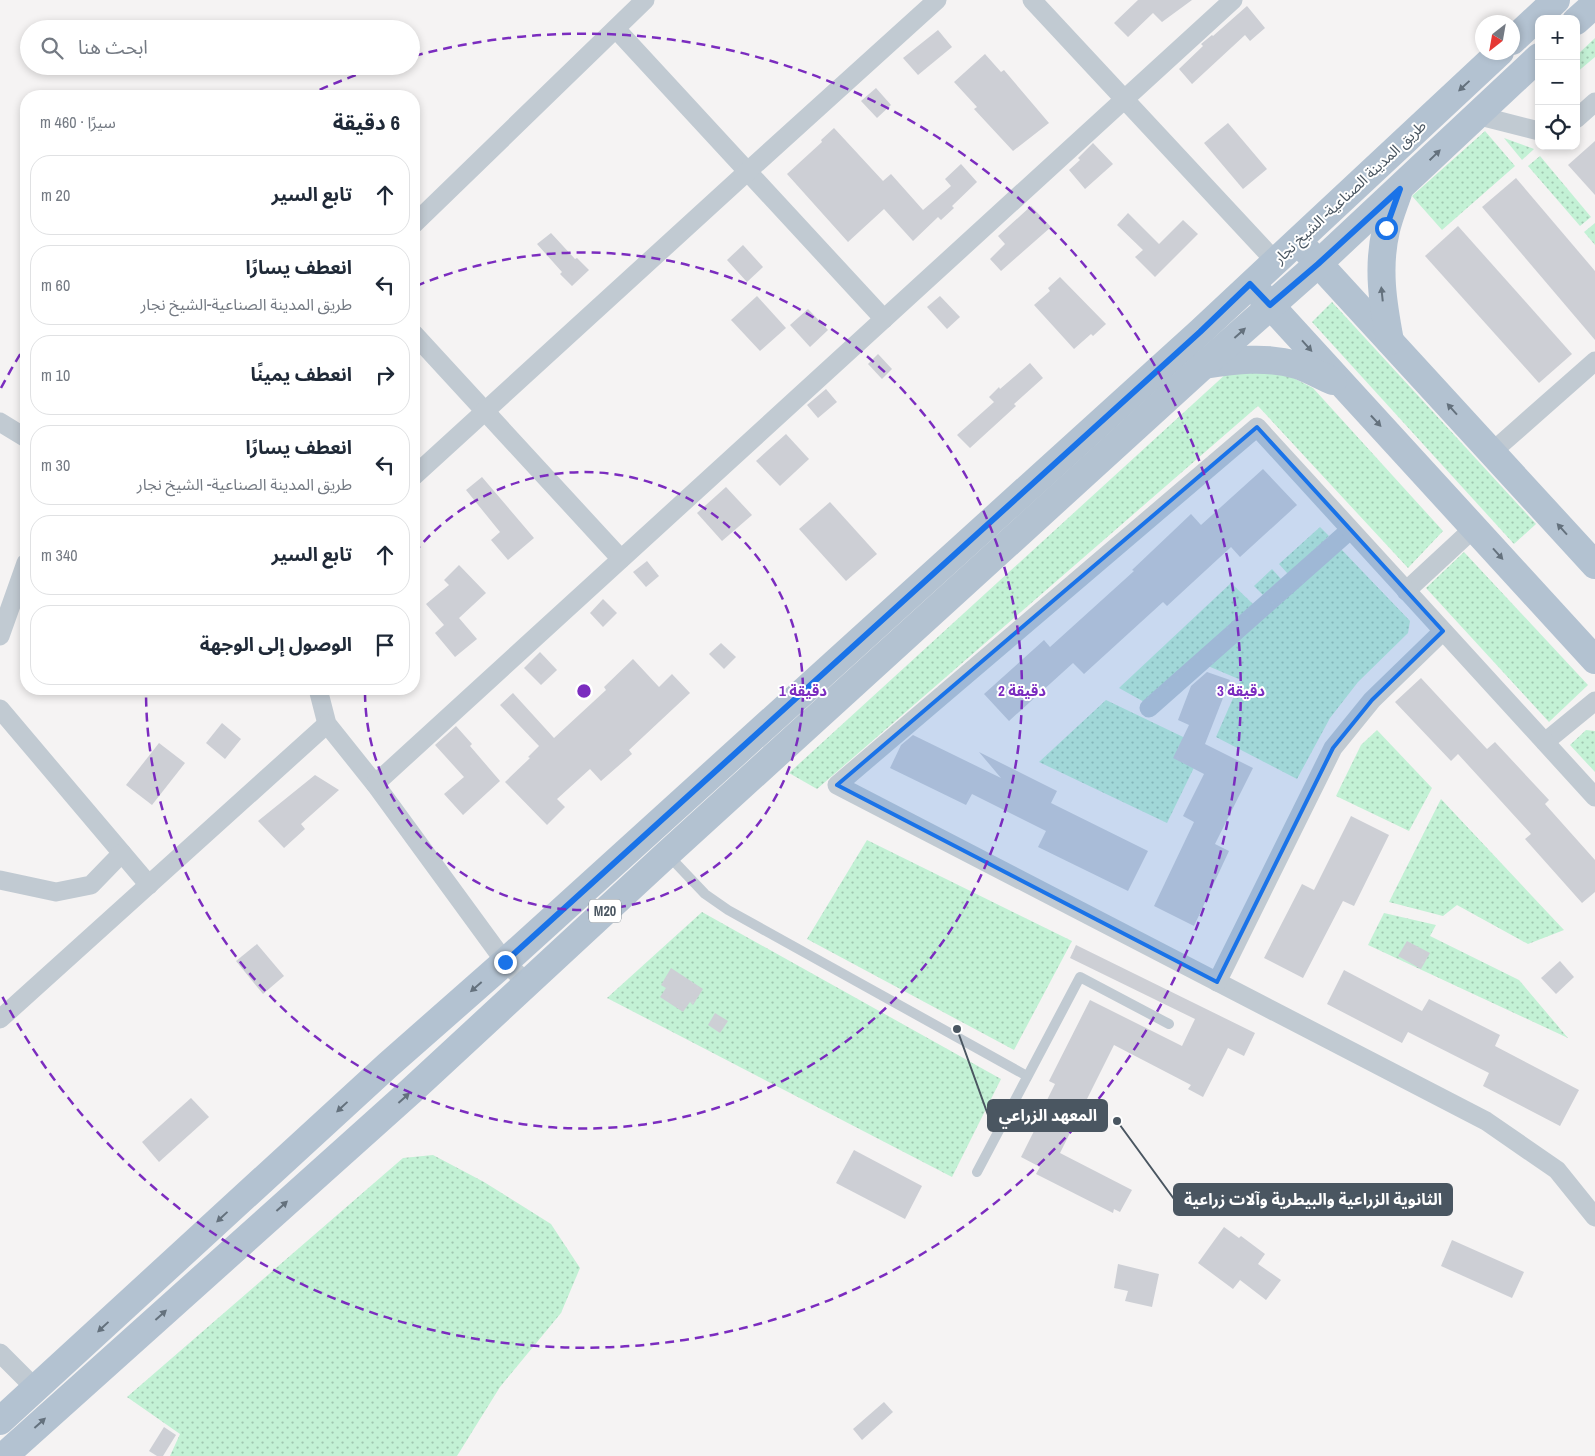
<!DOCTYPE html>
<html lang="ar">
<head>
<meta charset="utf-8">
<style>
  body { margin:0; font-family:"Archivo Narrow","Noto Sans Arabic",sans-serif; background:#f2f2f3; color:#1f2937; direction:rtl }
  .controls { position:absolute; right:15px; top:15px; display:grid; overflow:hidden; border-radius:10px; box-shadow:0 2px 8px #0003 }
  .controls button { width:45px; height:45px; display:grid; place-items:center; padding:0; border:0; border-bottom:1px solid #e0e1e3; background:#fff; color:#1f2937; font:25px sans-serif }
  .compass { position:absolute; left:1475px; top:15px; width:45px; height:45px; border-radius:50%; background:#fff; box-shadow:0 2px 8px #0003; rotate:211deg }
  .stop { position:absolute; width:15px; height:15px; margin:-11px; border:4px solid #1a73e8; border-radius:50%; background:#fff }
  .stop.end { background:#1a73e8; border-color:#fff; box-shadow:0 1px 5px #0008 }
  .list { margin:0; padding:0; list-style:none }
  h2 { display:flex; justify-content:space-between; align-items:center; height:65px; margin:0; padding:0 20px; font-size:21px }
  h2 small { font-size:16px; font-weight:400; color:#747a83 }
  .list li { display:grid; grid-template-columns:32px 1fr auto; gap:15px; align-items:center; box-sizing:border-box; height:80px; margin:0 10px 10px; padding:0 10px; border:1px solid #e0e1e3; border-radius:20px }
  .list b { display:block; font-size:19px; white-space:nowrap }
  .list p { margin:0; font-size:16px; white-space:nowrap; color:#747a83 }
  .list em { font-size:16px; font-style:normal; color:#747a83 }
  .icon { flex:none; width:28px; height:28px; fill:none; stroke:currentColor; stroke-width:2; stroke-linecap:round; stroke-linejoin:round }
  .map { position:relative; flex:none; width:1595px; height:1456px; overflow:hidden; direction:ltr }
  .search { position:absolute; background:#fff; box-shadow:0 2px 8px #0003; left:20px; top:20px; width:400px; height:55px; display:flex; align-items:center; gap:12px; box-sizing:border-box; padding:0 18px; border-radius:28px; color:#747a83; font-size:19px }
  .panel { position:absolute; background:#fff; box-shadow:0 2px 8px #0003; left:20px; top:90px; width:400px; height:605px; border-radius:20px; direction:rtl }
  .map>svg:first-child { display:block }
  .grass { fill:url(#grass-dots) }
  .building { fill:#cdcfd5 }
  .lines { fill:none; stroke-linecap:round; stroke-linejoin:round }
  .service { stroke:#c1cad2; stroke-width:10 }
  .minor { stroke:#c1cad2; stroke-width:19 }
  .primary { stroke:#b3c2d1; stroke-width:28 }
  .oneway { fill:#64717d }
  .route { stroke:#1a73e8; stroke-width:6 }
  .marked { fill:#1a73e8; fill-opacity:0.2; stroke:#1a73e8; stroke-width:4; stroke-linejoin:round }
  .ring { fill:none; stroke:#7b2cbf; stroke-width:2.5; stroke-dasharray:9 6 }
  .labels { text-anchor:middle; stroke-width:4; stroke-linejoin:round; paint-order:stroke }
  .shield { fill:#fff; stroke:#808990; stroke-width:1 }
  .shield-label { font-size:14px; font-weight:bold; fill:#4a5661 }
  .street-label { font-size:15px; fill:#4a5661; stroke:#fff }
  .centre { fill:#7b2cbf; stroke:#fff; stroke-width:2.5 }
  .ring-label { font-size:15px; text-anchor:middle; font-weight:bold; fill:#7b2cbf; stroke:#fff; stroke-width:4; stroke-linejoin:round; paint-order:stroke }
  .leader { fill:none; stroke:#4a5661; stroke-width:2 }
  .callout-dot { fill:#4a5661; stroke:#fff; stroke-width:2 }
  .callout { fill:#4a5661; stroke:#4a5661; stroke-width:2 }
  .callout-label { font-size:16px; text-anchor:middle; font-weight:bold; fill:#fff }
</style>
</head>
<body>
<div class="map">
<svg width="1595" height="1456" viewBox="0 0 1595 1456">
  <defs>
    <pattern id="grass-dots" width="8" height="8" patternUnits="userSpaceOnUse" patternTransform="scale(1.25)"><rect width="8" height="8" fill="#c3f1d5"/><path d="M2 2h.1M6 6h.1" fill="none" stroke="#a0c6b0" stroke-width="1.8" stroke-linecap="round"/></pattern>
  </defs>
  <rect width="100%" height="100%" fill="#f5f3f3"/>
  <g class="grass">
    <path d="M1595 38V57L1576 73V56Z"/>
    <path d="M1485 131 1515 166 1442 230 1412 196Z"/>
    <path d="M1504 138 1534 149 1522 160Z"/>
    <path d="M1540 156 1591 217 1580 226 1528 166Z"/>
    <path d="M1595 223V245L1584 232Z"/>
    <path d="M1332 302 1536 524 1514 544 1312 322Z"/>
    <path d="M1239 362 1274 368 1313 388 1443 531 1408 568 1258 406 817 789 789 773Z"/>
    <path d="M1320 527 1329 536 1288 574 1279 564Z"/>
    <path d="M1341 549 1410 621 1408 633 1358 682 1330 718 1297 779 1216 737 1241 680 1208 666Z"/>
    <path d="M1464 552 1588 685 1549 722 1426 588Z"/>
    <path d="M1272 569 1281 579 1263 595 1254 586Z"/>
    <path d="M1231 583 1254 605 1146 703 1119 688Z"/>
    <path d="M1106 700 1204 747 1167 823 1039 762Z"/>
    <path d="M1377 730 1432 788 1409 831 1336 796 1361 745Z"/>
    <path d="M1586 730 1595 731V772L1570 745Z"/>
    <path d="M1441 799 1564 930 1528 944 1457 905 1443 916 1389 902Z"/>
    <path d="M867 840 1072 941 1014 1050 807 939Z"/>
    <path d="M702 912 1001 1079 952 1177 607 998Z"/>
    <path d="M1384 913 1436 925 1430 936 1519 980 1568 1038 1368 945Z"/>
    <path d="M433 1155 484 1182 551 1224 580 1268 561 1313 500 1387 457 1456H170L180 1434 127 1397 403 1158Z"/>
  </g>
  <g class="building">
    <path d="M1138 0H1192L1162 22 1153 13 1128 37 1114 23Z"/>
    <path d="M1247 6 1265 28 1250 41 1245 35 1192 84 1179 69 1203 46 1201 44 1212 35 1213 36Z"/>
    <path d="M938 30 952 47 918 75 903 58Z"/>
    <path d="M985 54 1001 72 1004 70 1049 123 1013 151 974 109 977 107 954 82Z"/>
    <path d="M876 88 891 105 877 118 861 101Z"/>
    <path d="M1228 123 1267 169 1243 189 1204 143Z"/>
    <path d="M834 128 883 181 891 174 923 210 951 186 945 179 961 164 977 182 952 206 954 208 941 220 938 217 913 241 884 209 848 242 787 174 822 142 821 140Z"/>
    <path d="M1595 141V195L1568 165Z"/>
    <path d="M1093 143 1113 164 1085 189 1069 170 1080 160 1078 158Z"/>
    <path d="M1516 178 1595 271V340L1482 207Z"/>
    <path d="M1031 206 1051 227 1001 271 990 259 1005 244 998 236Z"/>
    <path d="M1128 213 1159 244 1183 220 1198 234 1155 277 1135 257 1143 250 1117 225Z"/>
    <path d="M1458 226 1572 354 1539 383 1425 256Z"/>
    <path d="M551 233 575 259 577 258 589 270 572 286 560 274 562 272 537 244Z"/>
    <path d="M743 245 763 267 747 282 727 260Z"/>
    <path d="M1060 277 1106 324 1093 336 1091 334 1074 349 1034 305 1050 291 1048 288Z"/>
    <path d="M757 296 786 328 760 351 731 320Z"/>
    <path d="M940 296 960 317 947 329 927 307Z"/>
    <path d="M808 309 828 330 810 347 790 325Z"/>
    <path d="M878 354 892 369 882 379 868 364Z"/>
    <path d="M1030 363 1043 378 1014 404 1016 406 970 448 957 435 994 402 989 397 999 387 1000 389Z"/>
    <path d="M826 389 837 402 818 418 807 405Z"/>
    <path d="M786 434 809 459 780 486 756 461Z"/>
    <path d="M1263 469 1297 505 1240 557 1231 547 1167 606 1163 602 1084 674 1073 663 1009 721 984 694 1044 640 1050 647 1134 571 1132 570 1191 514 1201 525Z"/>
    <path d="M482 477 534 538 508 560 491 540 500 532 466 490Z"/>
    <path d="M726 487 752 515 722 541 697 513Z"/>
    <path d="M830 502 877 554 846 581 799 529Z"/>
    <path d="M647 561 659 576 646 587 633 572Z"/>
    <path d="M459 565 486 593 459 618 477 639 455 657 435 633 444 625 426 604 449 585 444 580Z"/>
    <path d="M603 599 617 613 603 627 590 613Z"/>
    <path d="M721 643 736 657 724 669 709 654Z"/>
    <path d="M540 652 557 670 541 685 524 668Z"/>
    <path d="M633 659 659 687 672 674 690 693 629 750 632 754 601 781 590 769 557 799 565 807 547 825 505 782 530 758 528 757 539 746 500 705 513 693 554 738 606 690 604 687Z"/>
    <path d="M1207 672 1230 680 1205 744 1253 768 1215 844 1229 851 1194 926 1154 906 1194 822 1183 816 1204 774 1173 758 1189 725 1178 720 1191 686Z"/>
    <path d="M1421 678 1487 749 1495 742 1549 800 1545 804 1595 860V892L1582 903 1525 839 1531 834 1458 754 1451 761 1395 702Z"/>
    <path d="M222 723 241 739 225 759 206 743Z"/>
    <path d="M456 726 472 744 470 746 500 781 463 815 444 794 464 777 435 745Z"/>
    <path d="M913 735 1001 778 979 752 1057 791 1051 803 1148 851 1128 891 1038 847 1046 831 972 794 966 805 890 768 901 745Z"/>
    <path d="M159 743 185 763 152 805 126 785Z"/>
    <path d="M315 775 339 790 301 824 305 829 284 848 258 821Z"/>
    <path d="M1351 816 1389 835 1354 906 1343 901 1303 978 1264 958 1302 884 1314 890Z"/>
    <path d="M1407 941 1430 953 1421 969 1398 956Z"/>
    <path d="M257 944 284 976 263 994 236 961Z"/>
    <path d="M1076 945 1255 1033 1244 1056 1228 1048 1203 1097 1188 1089 1191 1085 1114 1045 1060 1153 1132 1190 1120 1212 1114 1209 1113 1213 1036 1174 1040 1167 1021 1157 1040 1119 1038 1118 1055 1084 1049 1081 1090 1000 1182 1046 1195 1019 1070 958Z"/>
    <path d="M1560 961 1574 977 1556 994 1541 978Z"/>
    <path d="M671 968 703 989 693 1005 690 1002 683 1012 660 997 666 988 661 985Z"/>
    <path d="M1344 970 1422 1011 1429 999 1500 1035 1495 1046 1579 1090 1560 1126 1483 1086 1489 1073 1408 1032 1402 1043 1327 1004Z"/>
    <path d="M715 1013 728 1021 720 1033 708 1025Z"/>
    <path d="M191 1098 209 1117 159 1162 142 1142Z"/>
    <path d="M854 1150 922 1186 905 1219 836 1183Z"/>
    <path d="M1224 1227 1239 1238 1241 1236 1265 1254 1258 1264 1281 1280 1266 1300 1240 1280 1233 1289 1198 1263Z"/>
    <path d="M1452 1240 1524 1272 1512 1298 1441 1266Z"/>
    <path d="M1118 1264 1159 1274 1152 1307 1125 1301 1128 1291 1114 1288Z"/>
    <path d="M884 1402 893 1412 862 1440 853 1429Z"/>
    <path d="M164 1427 176 1435 163 1456H157L149 1451Z"/>
  </g>
  <g class="lines">
    <g class="service">
      <path d="M668 855 705 894 728 910 1027 1076"/>
      <path d="M977 1172 1080 977 1169 1024"/>
    </g>
    <g class="minor">
      <path d="M1032 0 1275 261"/>
      <path d="M616 29 884 319"/>
      <path d="M1476 115 1539 131"/>
      <path d="M1576 119 1595 102"/>
      <path d="M414 224 645 0"/>
      <path d="M414 334 621 559"/>
      <path d="M0 422 26 438"/>
      <path d="M1492 452 1595 361"/>
      <path d="M414 476 748 171 937 0"/>
      <path d="M1406 591 1474 528"/>
      <path d="M0 636 26 563"/>
      <path d="M318 689 327 724 375 784 505 962 527 983"/>
      <path d="M1149 708 1350 530"/>
      <path d="M0 709 149 885"/>
      <path d="M1545 742 1595 701"/>
      <path d="M375 784 1233 0"/>
      <path d="M1595 797 1257 427 837 785 1486 1121 1557 1170 1595 1217"/>
      <path d="M0 880 56 892 91 885 122 853"/>
      <path d="M1217 982 1333 748 1372 700 1443 631"/>
      <path d="M0 1019 327 724"/>
      <path d="M0 1353 35 1388"/>
    </g>
    <g class="primary">
      <path d="M1576 21 1595 4"/>
      <path d="M1512 41 1556 0"/>
      <path d="M1307 251 1595 565"/>
      <path d="M1258 292 1595 660"/>
      <path d="M1390 341C1383 304 1377 268 1386 230 1389 217 1394 205 1398 193"/>
      <path d="M1204 365C1235 360 1265 356 1297 365 1309 369 1321 376 1333 381"/>
      <path d="M0 1421 388 1065 505 962 1200 332 1500 52"/>
      <path d="M4 1456 411 1091 667 854 1204 365 1318 264 1539 57"/>
    </g>
  </g>
  <defs><path id="oneway-solid" d="M-6-.8H1V-3.2L6.5 0L1 3.2V.8H-6Z" transform="scale(1.25)"/></defs>
  <g class="oneway">
    <use href="#oneway-solid" transform="translate(1464 86) rotate(137)"/>
    <use href="#oneway-solid" transform="translate(1435 155) rotate(-44)"/>
    <use href="#oneway-solid" transform="translate(1382 294) rotate(-96)"/>
    <use href="#oneway-solid" transform="translate(1240 333) rotate(-42)"/>
    <use href="#oneway-solid" transform="translate(1307 346) rotate(48)"/>
    <use href="#oneway-solid" transform="translate(1452 409) rotate(-132)"/>
    <use href="#oneway-solid" transform="translate(1376 421) rotate(47)"/>
    <use href="#oneway-solid" transform="translate(1562 529) rotate(-132)"/>
    <use href="#oneway-solid" transform="translate(1498 554) rotate(48)"/>
    <use href="#oneway-solid" transform="translate(476 987) rotate(139)"/>
    <use href="#oneway-solid" transform="translate(404 1098) rotate(-42)"/>
    <use href="#oneway-solid" transform="translate(342 1107) rotate(137)"/>
    <use href="#oneway-solid" transform="translate(282 1206) rotate(-42)"/>
    <use href="#oneway-solid" transform="translate(222 1217) rotate(137)"/>
    <use href="#oneway-solid" transform="translate(161 1315) rotate(-42)"/>
    <use href="#oneway-solid" transform="translate(103 1327) rotate(137)"/>
    <use href="#oneway-solid" transform="translate(40 1423) rotate(-42)"/>
  </g>
  <g class="lines">
    <path class="route" d="M505 962 1200 332 1250 284 1270 305 1318 264 1400 189 1386 228"/>
  </g>
  <path class="marked" d="M1257 427 1443 631 1372 700 1333 748 1217 982 837 785Z"/>
  <g class="ring">
    <path d="M414 553A219 219 0 1 1 365 689"/>
    <path d="M416 286A438 438 0 1 1 146 691"/>
    <path d="M1 388A657 657 0 0 1 24 348M306 96A657 657 0 0 1 376 68M414 56A657 657 0 1 1 1 994"/>
  </g>
  <g class="labels">
    <rect class="shield" x="589" y="899.5" width="32" height="23" rx="4"/>
    <g class="shield-label">
      <text x="605" y="916">M20</text>
    </g>
    <g class="street-label">
      <text transform="translate(1350 192) rotate(-43)" y="5">طريق المدينة الصناعية- الشيخ نجار</text>
    </g>
  </g>
  <circle cx="584" cy="691" r="8" class="centre"/>
  <g class="ring-label">
    <text x="803" y="696">1 دقيقة</text>
    <text x="1022" y="696">2 دقيقة</text>
    <text x="1241" y="696">3 دقيقة</text>
  </g>
  <path class="leader" d="M957 1029L988 1115M1117 1121L1174 1199"/>
  <g class="callout-dot">
    <circle cx="957" cy="1029" r="5"/>
    <circle cx="1117" cy="1121" r="5"/>
  </g>
  <g class="callout">
    <rect x="988" y="1100" width="119" height="31" rx="5"/>
    <rect x="1174" y="1184" width="278" height="31" rx="5"/>
  </g>
  <g class="callout-label">
    <text x="1048" y="1121">المعهد الزراعي</text>
    <text x="1313" y="1205">الثانوية الزراعية والبيطرية وآلات زراعية</text>
  </g>
</svg>
<div class="controls">
<button>+</button>
<button>−</button>
<button><svg class="icon" aria-label="locate" viewBox="0 0 24 24"><circle cx="12" cy="12" r="6"/><path d="M12 2v4M12 18v4M2 12h4M18 12h4"/></svg></button>
</div>
<svg class="compass" viewBox="-18 -18 36 36"><path d="M0-13l5 13h-10z" fill="#e53935"/><path d="M0 13l5-13h-10z" fill="#747a83"/></svg>
<div class="stop" style="left:1386px;top:228px"></div>
<div class="stop end" style="left:505px;top:962px"></div>
<div class="search"><svg class="icon" aria-label="search" viewBox="0 0 24 24"><circle cx="10" cy="10" r="6"/><path d="M15 15l6 6"/></svg>ابحث هنا</div>
<section class="panel">
<h2>6 دقيقة<small>سيرًا · 460 m</small></h2>
<ul class="list">
<li><svg class="icon" aria-label="ahead" viewBox="0 0 24 24"><path d="M12 20V5M6 11l6-6 6 6"/></svg><div><b>تابع السير</b></div><em>20 m</em></li>
<li><svg class="icon" aria-label="left" viewBox="0 0 24 24"><path d="M17 20v-9H6M10 6l-5 5 5 5"/></svg><div><b>انعطف يسارًا</b><p>طريق المدينة الصناعية-الشيخ نجار</p></div><em>60 m</em></li>
<li><svg class="icon" aria-label="right" viewBox="0 0 24 24"><path d="M7 20v-9h11M14 6l5 5-5 5"/></svg><div><b>انعطف يمينًا</b></div><em>10 m</em></li>
<li><svg class="icon" aria-label="left" viewBox="0 0 24 24"><path d="M17 20v-9H6M10 6l-5 5 5 5"/></svg><div><b>انعطف يسارًا</b><p>طريق المدينة الصناعية- الشيخ نجار</p></div><em>30 m</em></li>
<li><svg class="icon" aria-label="ahead" viewBox="0 0 24 24"><path d="M12 20V5M6 11l6-6 6 6"/></svg><div><b>تابع السير</b></div><em>340 m</em></li>
<li><svg class="icon" aria-label="arrive" viewBox="0 0 24 24"><path d="M6 21V4h12l-3 4 3 4H6"/></svg><div><b>الوصول إلى الوجهة</b></div></li>
</ul>
</section>
</div>
</body>
</html>
